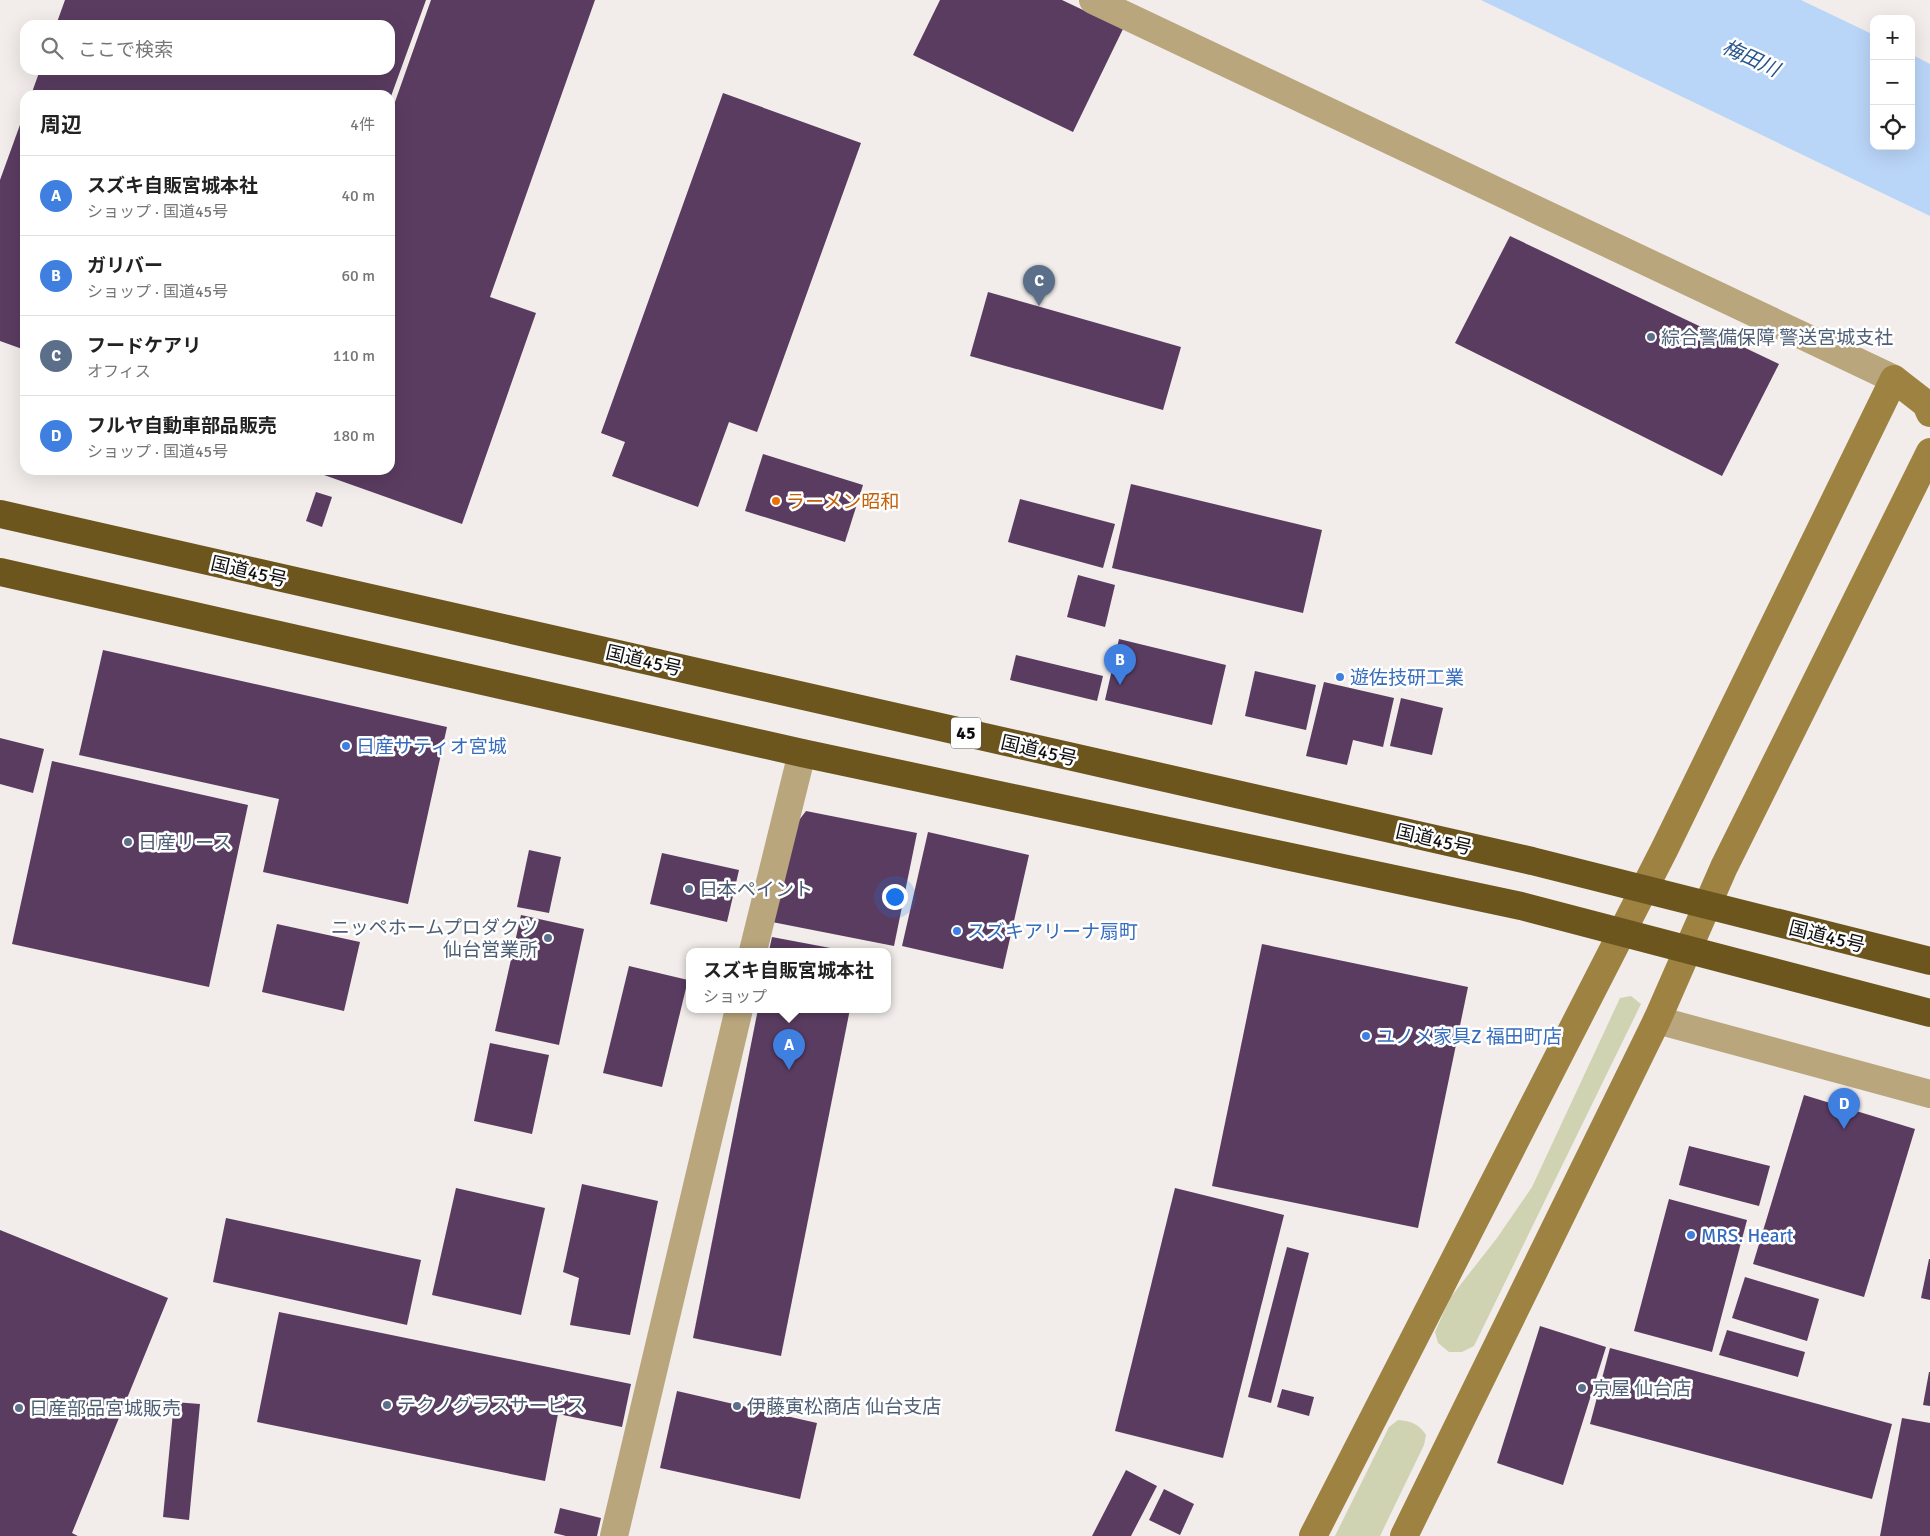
<!DOCTYPE html>
<html lang="ja">
<head>
<meta charset="utf-8">
<style>
  body { margin:0; font-family:Signika,"Noto Sans JP",sans-serif; background:#f2f2f2; color:#222 }
  .controls { position:absolute; right:15px; top:15px; display:grid; overflow:hidden; border-radius:10px; box-shadow:0 5px 20px #0002 }
  .controls button { width:45px; height:45px; display:grid; place-items:center; padding:0; border:0; border-bottom:1px solid #e0e0e0; background:#fff; color:#222; font:25px sans-serif }
  .you { position:absolute; left:894px; top:896px; width:18px; height:18px; margin:-12px; border:4px solid #fff; border-radius:50%; background:#1a73e8; box-shadow:0 0 0 8px #1a73e833 }
  .badge { display:grid; place-items:center; width:32px; height:32px; border-radius:50%; background:#7c3aed; color:#fff; font-size:16px; font-weight:700 }
  .pin { position:absolute; translate:-50% -41px; filter:drop-shadow(0 1px 2px #0008) }
  .pin::after { content:''; position:absolute; top:26px; width:18px; height:15px; background:inherit; clip-path:polygon(0 0,100% 0,50% 100%) }
  .popup { position:absolute; left:686px; top:948px; width:205px; height:65px; box-sizing:border-box; display:grid; place-content:center; border-radius:10px; background:#fff; filter:drop-shadow(0 1px 4px #0005); font-size:16px; white-space:nowrap; color:#767676 }
  .popup b { font-size:19px; color:#222 }
  .popup::after { content:''; position:absolute; left:50%; top:100%; margin-left:-10px; border:10px solid transparent; border-top-color:#fff }
  .list { margin:0; padding:0; list-style:none }
  h2 { display:flex; justify-content:space-between; align-items:center; height:65px; margin:0; padding:0 20px; font-size:21px }
  h2 small { font-size:16px; font-weight:400; color:#767676 }
  .list li { display:grid; grid-template-columns:32px 1fr auto; gap:15px; align-items:center; box-sizing:border-box; height:80px; padding:0 20px; border-top:1px solid #e0e0e0 }
  .list b { display:block; font-size:19px; white-space:nowrap }
  .list p { margin:0; font-size:16px; white-space:nowrap; color:#767676 }
  .list em { font-size:16px; font-style:normal; color:#767676 }
  .icon { flex:none; width:28px; height:28px; fill:none; stroke:currentColor; stroke-width:2; stroke-linecap:round; stroke-linejoin:round }
  .map { position:relative; flex:none; width:1930px; height:1536px; overflow:hidden }
  .search { position:absolute; background:#fff; box-shadow:0 5px 20px #0002; left:20px; top:20px; width:375px; height:55px; display:flex; align-items:center; gap:12px; box-sizing:border-box; padding:0 18px; border-radius:15px; color:#767676; font-size:19px }
  .panel { position:absolute; background:#fff; box-shadow:0 5px 20px #0002; left:20px; top:90px; width:375px; height:385px; border-radius:15px }
  .map>svg:first-child { display:block }
  .green { fill:#d0d3b2 }
  .water { fill:#b9d5f8 }
  .building { fill:#5a3c61 }
  .lines { fill:none; stroke-linecap:round; stroke-linejoin:round }
  .street { stroke:#b9a67d; stroke-width:28 }
  .secondary { stroke:#9e8242; stroke-width:28 }
  .highway { stroke:#6d551e; stroke-width:28 }
  .service-dot { fill:#5c6f8a; stroke:#fff; stroke-width:2 }
  .food-dot { fill:#e8710a; stroke:#fff; stroke-width:2 }
  .shop-dot { fill:#3f7fe0; stroke:#fff; stroke-width:2 }
  .labels { text-anchor:middle; stroke-width:5; stroke-linejoin:round; paint-order:stroke }
  .shield { fill:#fff; stroke:#585656; stroke-width:1 }
  .shield-label { font-size:18px; font-weight:bold; fill:#100e0e }
  .service-label { font-size:19px; fill:#4e5e75; stroke:#fff; text-anchor:start }
  .food-label { font-size:19px; fill:#c56008; stroke:#fff; text-anchor:start }
  .street-label { font-size:19px; fill:#100e0e; stroke:#fff }
  .shop-label { font-size:19px; fill:#366cbe; stroke:#fff; text-anchor:start }
  .water-label { font-size:20px; font-style:italic; fill:#28568c; stroke:#fff }
</style>
</head>
<body>
<div class="map">
<svg width="1930" height="1536" viewBox="0 0 1930 1536">
  <rect width="100%" height="100%" fill="#f2edea"/>
  <g class="green">
    <path d="M1631 996 1641 1004 1474 1346 1462 1352H1449L1438 1343 1435 1332 1450 1298 1497 1238 1532 1187 1620 998Z"/>
    <path d="M1398 1420C1411 1421 1419 1424 1426 1435L1424 1445 1380 1536H1335L1389 1427Z"/>
  </g>
  <path class="water" d="M1481 0H1801L1874 35V146H1911V54L1930 64V216Z"/>
  <g class="building">
    <path d="M65 0H426L390 99V95H31L40 70H390V25H56Z"/>
    <path d="M431 0H595L490 297 536 313 462 524 310 470H390V116Z"/>
    <path d="M940 0H1062L1123 29 1073 132 913 55Z"/>
    <path d="M723 93 861 143 757 432 729 422 698 507 612 476 625 442 601 433Z"/>
    <path d="M25 111V350L0 341V180Z"/>
    <path d="M1510 236 1779 364 1722 476 1455 343Z"/>
    <path d="M988 292 1181 347 1163 410 970 356Z"/>
    <path d="M763 454 863 485 845 542 745 511Z"/>
    <path d="M1131 484 1322 530 1303 613 1112 568Z"/>
    <path d="M316 492 332 497 322 527 306 521Z"/>
    <path d="M1020 499 1115 524 1103 568 1008 542Z"/>
    <path d="M1078 575 1115 585 1105 627 1067 617Z"/>
    <path d="M1119 639 1226 665 1212 725 1105 700Z"/>
    <path d="M103 650 447 727 408 904 263 872 279 799 79 755Z"/>
    <path d="M1016 655 1103 676 1097 701 1010 680Z"/>
    <path d="M1255 671 1316 685 1306 730 1245 716Z"/>
    <path d="M1324 682 1394 698 1383 747 1353 740 1347 765 1306 756Z"/>
    <path d="M1401 698 1443 708 1432 755 1390 746Z"/>
    <path d="M0 738 44 749 33 793 0 784Z"/>
    <path d="M52 761 248 805 209 987 12 944Z"/>
    <path d="M806 811 917 833 894 946 772 922 790 832Z"/>
    <path d="M928 832 1029 855 1003 969 902 946Z"/>
    <path d="M529 850 561 857 549 913 517 907Z"/>
    <path d="M662 853 739 870 727 922 650 904Z"/>
    <path d="M521 915 584 929 559 1045 495 1031Z"/>
    <path d="M277 924 360 942 344 1011 262 992Z"/>
    <path d="M772 937 841 950V951H769Z"/>
    <path d="M1262 944 1468 987 1418 1228 1212 1186Z"/>
    <path d="M629 966 688 980 662 1087 603 1073Z"/>
    <path d="M758 1009H850L781 1356 693 1338Z"/>
    <path d="M490 1043 549 1055 532 1134 474 1121Z"/>
    <path d="M1804 1095 1915 1129 1864 1297 1753 1264Z"/>
    <path d="M1689 1146 1770 1166 1759 1206 1679 1185Z"/>
    <path d="M582 1184 658 1201 630 1335 570 1325 579 1278 563 1272Z"/>
    <path d="M456 1188 545 1208 521 1315 432 1295Z"/>
    <path d="M1175 1188 1284 1215 1223 1458 1115 1431Z"/>
    <path d="M1669 1199 1747 1220 1712 1352 1634 1331Z"/>
    <path d="M226 1218 421 1260 407 1325 213 1282Z"/>
    <path d="M0 1230 168 1298 72 1533 78 1536H0Z"/>
    <path d="M1287 1247 1309 1253 1271 1403 1248 1397Z"/>
    <path d="M1929 1259H1930V1300L1921 1298Z"/>
    <path d="M1745 1277 1819 1299 1807 1341 1732 1318Z"/>
    <path d="M279 1312 631 1384 622 1427 558 1414 545 1481 257 1422Z"/>
    <path d="M1540 1326 1606 1347 1563 1485 1497 1463Z"/>
    <path d="M1727 1330 1805 1352 1798 1377 1719 1355Z"/>
    <path d="M1610 1348 1892 1424 1872 1499 1590 1424Z"/>
    <path d="M1929 1372H1930V1406L1923 1405Z"/>
    <path d="M1282 1389 1314 1397 1309 1416 1277 1407Z"/>
    <path d="M677 1391 817 1423 800 1499 660 1468Z"/>
    <path d="M174 1402 200 1404 189 1520 163 1517Z"/>
    <path d="M1902 1418 1930 1423V1536H1880Z"/>
    <path d="M1126 1470 1157 1486 1131 1536H1092Z"/>
    <path d="M1164 1489 1194 1504 1180 1535 1149 1520Z"/>
    <path d="M560 1508 601 1518 597 1536H566L554 1533Z"/>
  </g>
  <g class="lines">
    <g class="street">
      <path d="M1093 0 1894 379"/>
      <path d="M753 951 802 753"/>
      <path d="M1657 1020 1930 1094"/>
      <path d="M614 1536 739 1009"/>
    </g>
    <g class="secondary">
      <path d="M1313 1536 1664 850 1894 379 1926 404 1930 413"/>
      <path d="M1404 1536 1657 1020 1724 867 1930 452"/>
    </g>
    <g class="highway">
      <path d="M0 514 1532 861 1930 961"/>
      <path d="M0 572 802 753 1521 906 1930 1013"/>
    </g>
  </g>
  <g class="service-dot">
    <circle cx="1651" cy="337" r="5"/>
    <circle cx="128" cy="842" r="5"/>
    <circle cx="689" cy="889" r="5"/>
    <circle cx="548" cy="938" r="5"/>
    <circle cx="1582" cy="1388" r="5"/>
    <circle cx="387" cy="1405" r="5"/>
    <circle cx="737" cy="1406" r="5"/>
    <circle cx="19" cy="1408" r="5"/>
  </g>
  <circle class="food-dot" cx="776" cy="501" r="5"/>
  <g class="shop-dot">
    <circle cx="1340" cy="677" r="5"/>
    <circle cx="346" cy="746" r="5"/>
    <circle cx="957" cy="931" r="5"/>
    <circle cx="1366" cy="1036" r="5"/>
    <circle cx="1691" cy="1235" r="5"/>
  </g>
  <g class="labels">
    <rect class="shield" x="951" y="717.5" width="30" height="31" rx="4"/>
    <g class="shield-label">
      <text x="966" y="739">45</text>
    </g>
    <g class="service-label">
      <text x="1661" y="344">綜合警備保障 警送宮城支社</text>
      <text x="138" y="849">日産リース</text>
      <text x="699" y="896">日本ペイント</text>
      <text x="538" y="934" text-anchor="end">ニッペホームプロダクツ<tspan x="538" dy="22">仙台営業所</tspan></text>
      <text x="1592" y="1395">京屋 仙台店</text>
      <text x="397" y="1412">テクノグラスサービス</text>
      <text x="747" y="1413">伊藤寅松商店 仙台支店</text>
      <text x="29" y="1415">日産部品宮城販売</text>
    </g>
    <g class="food-label">
      <text x="786" y="508">ラーメン昭和</text>
    </g>
    <g class="street-label">
      <text transform="translate(249 571) rotate(13)" y="7">国道45号</text>
      <text transform="translate(644 660) rotate(13)" y="7">国道45号</text>
      <text transform="translate(1039 750) rotate(13)" y="7">国道45号</text>
      <text transform="translate(1434 839) rotate(13)" y="7">国道45号</text>
      <text transform="translate(1827 936) rotate(14)" y="7">国道45号</text>
    </g>
    <g class="shop-label">
      <text x="1350" y="684">遊佐技研工業</text>
      <text x="356" y="753">日産サティオ宮城</text>
      <text x="967" y="938">スズキアリーナ扇町</text>
      <text x="1376" y="1043">ユノメ家具Z 福田町店</text>
      <text x="1701" y="1242">MRS. Heart</text>
    </g>
    <g class="water-label">
      <text transform="translate(1751 58) rotate(25)" y="7">梅田川</text>
    </g>
  </g>
</svg>
<div class="controls">
<button>+</button>
<button>−</button>
<button><svg class="icon" aria-label="locate" viewBox="0 0 24 24"><circle cx="12" cy="12" r="6"/><path d="M12 2v4M12 18v4M2 12h4M18 12h4"/></svg></button>
</div>
<div class="you"></div>
<div class="pin badge" style="left:789px;top:1070px;background:#3f7fe0">A</div>
<div class="popup"><b>スズキ自販宮城本社</b>ショップ</div>
<div class="pin badge" style="left:1120px;top:685px;background:#3f7fe0">B</div>
<div class="pin badge" style="left:1039px;top:306px;background:#5c6f8a">C</div>
<div class="pin badge" style="left:1844px;top:1129px;background:#3f7fe0">D</div>
<div class="search"><svg class="icon" aria-label="search" viewBox="0 0 24 24"><circle cx="10" cy="10" r="6"/><path d="M15 15l6 6"/></svg>ここで検索</div>
<section class="panel">
<h2>周辺<small>4件</small></h2>
<ul class="list">
<li><span class="badge" style="background:#3f7fe0">A</span><div><b>スズキ自販宮城本社</b><p>ショップ · 国道45号</p></div><em>40 m</em></li>
<li><span class="badge" style="background:#3f7fe0">B</span><div><b>ガリバー</b><p>ショップ · 国道45号</p></div><em>60 m</em></li>
<li><span class="badge" style="background:#5c6f8a">C</span><div><b>フードケアリ</b><p>オフィス</p></div><em>110 m</em></li>
<li><span class="badge" style="background:#3f7fe0">D</span><div><b>フルヤ自動車部品販売</b><p>ショップ · 国道45号</p></div><em>180 m</em></li>
</ul>
</section>
</div>
</body>
</html>
